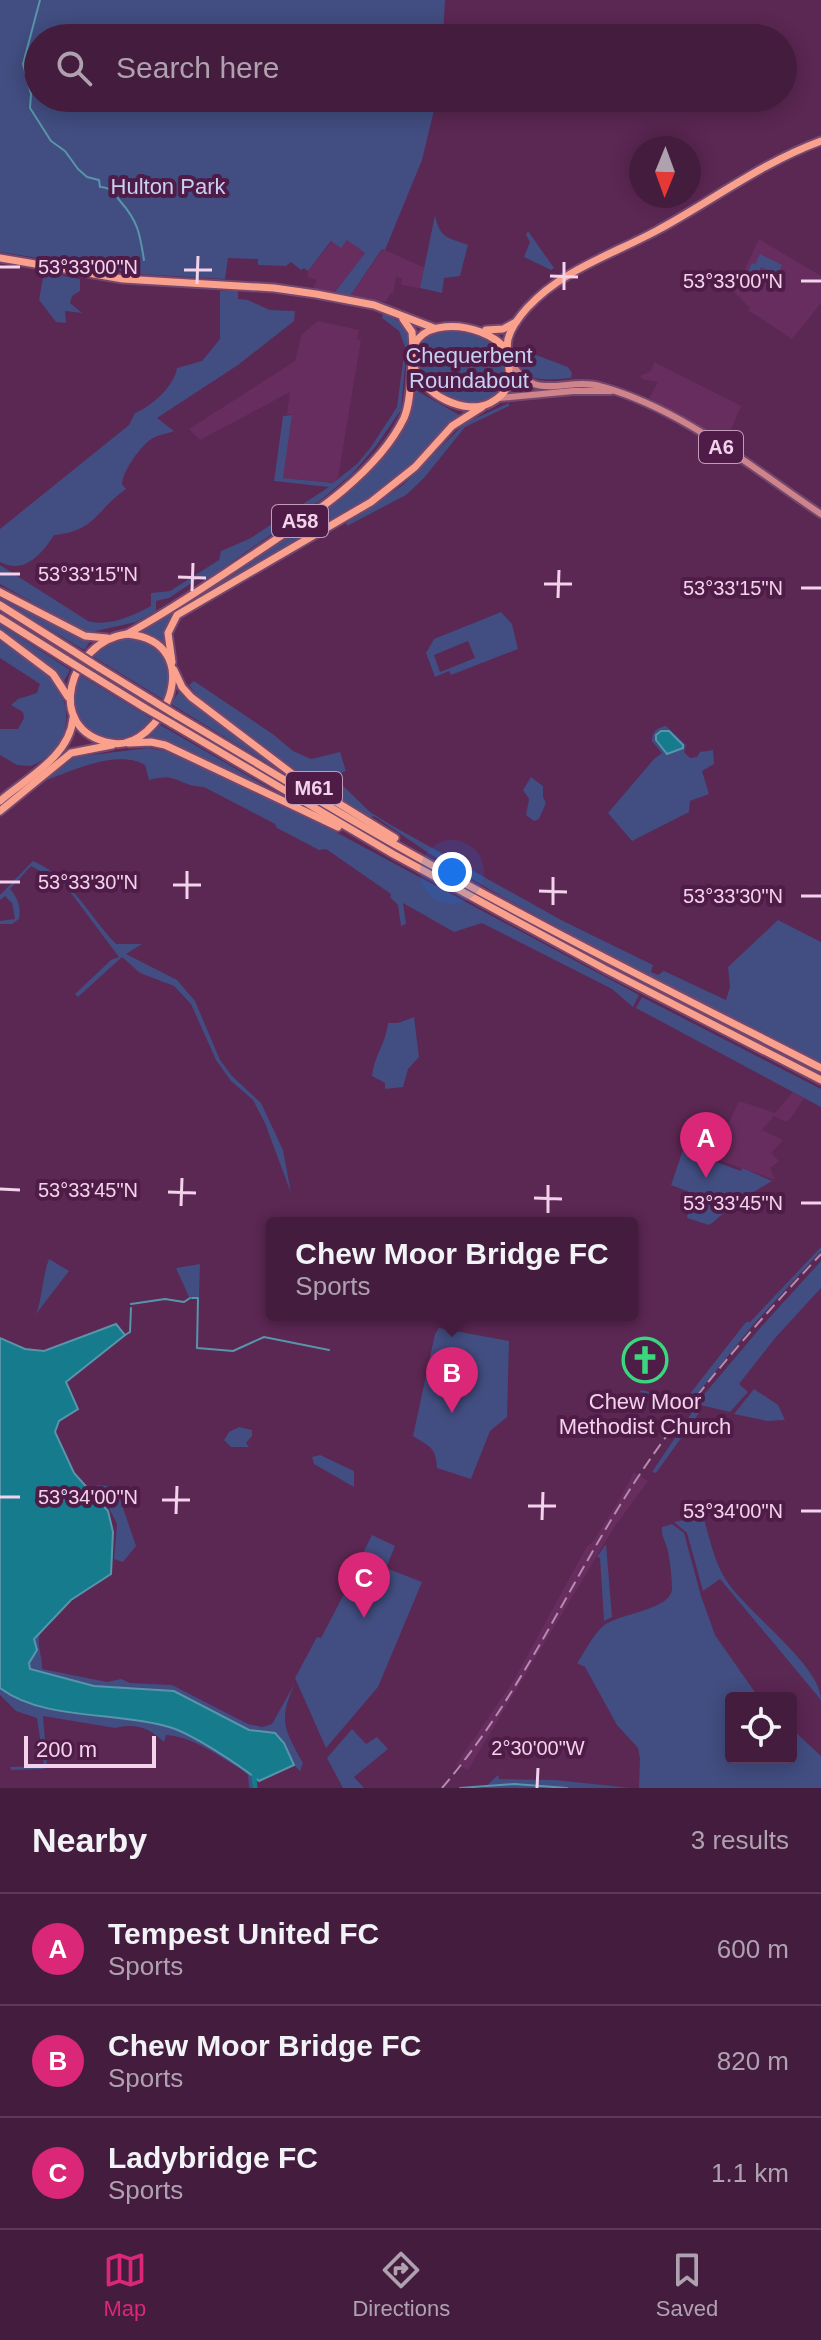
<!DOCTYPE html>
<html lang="en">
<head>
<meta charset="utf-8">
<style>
  body { margin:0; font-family:Arial,sans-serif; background:#4b2645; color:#f1f3f6 }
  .controls { position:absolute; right:24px; bottom:24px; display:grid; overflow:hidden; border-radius:8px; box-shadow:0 4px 20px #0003 }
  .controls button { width:72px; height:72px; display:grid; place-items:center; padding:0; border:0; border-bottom:2px solid #5c3b58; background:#441d3e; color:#f1f3f6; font:40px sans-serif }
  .compass { position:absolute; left:629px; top:136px; width:72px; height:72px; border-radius:50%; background:#441d3e; box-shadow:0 4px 20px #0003; rotate:181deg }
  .scale { position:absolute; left:24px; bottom:20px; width:132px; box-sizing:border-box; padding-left:8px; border:4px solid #f3d2ec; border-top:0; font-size:22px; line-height:28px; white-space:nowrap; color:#f3d2ec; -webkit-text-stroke:6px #4f1c48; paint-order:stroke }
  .you { position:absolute; left:452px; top:872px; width:28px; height:28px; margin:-20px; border:6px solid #fff; border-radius:50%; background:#1a73e8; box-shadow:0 0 0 12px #1a73e833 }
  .badge { display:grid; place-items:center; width:52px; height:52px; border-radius:50%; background:#db2777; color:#fff; font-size:26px; font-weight:700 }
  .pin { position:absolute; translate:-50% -66px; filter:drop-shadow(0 2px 4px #0008) }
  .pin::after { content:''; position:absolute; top:42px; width:28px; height:24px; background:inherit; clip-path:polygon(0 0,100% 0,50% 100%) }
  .popup { position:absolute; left:266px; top:1217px; width:372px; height:104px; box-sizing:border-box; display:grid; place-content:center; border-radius:8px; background:#441d3e; filter:drop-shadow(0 2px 6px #0005); font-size:26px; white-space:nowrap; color:#afa2b0 }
  .popup b { font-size:30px; color:#f1f3f6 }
  .popup::after { content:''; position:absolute; left:50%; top:100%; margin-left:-16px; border:16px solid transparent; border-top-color:#441d3e }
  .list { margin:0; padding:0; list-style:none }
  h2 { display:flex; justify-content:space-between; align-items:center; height:104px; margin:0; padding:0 32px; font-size:34px }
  h2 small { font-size:26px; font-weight:400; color:#afa2b0 }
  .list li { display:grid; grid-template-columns:52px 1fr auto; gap:24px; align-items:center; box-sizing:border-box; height:112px; padding:0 32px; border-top:2px solid #5c3b58 }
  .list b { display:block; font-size:30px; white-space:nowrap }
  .list p { margin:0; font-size:26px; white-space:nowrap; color:#afa2b0 }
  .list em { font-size:26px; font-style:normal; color:#afa2b0 }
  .icon { flex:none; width:44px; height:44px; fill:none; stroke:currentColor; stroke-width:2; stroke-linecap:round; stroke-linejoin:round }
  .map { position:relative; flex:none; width:821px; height:1788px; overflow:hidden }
  .search { position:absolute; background:#441d3e; box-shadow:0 4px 20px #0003; left:24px; right:24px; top:24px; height:88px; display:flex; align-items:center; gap:20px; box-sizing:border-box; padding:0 28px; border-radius:44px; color:#afa2b0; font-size:30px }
  .sheet { height:440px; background:#441d3e }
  nav { display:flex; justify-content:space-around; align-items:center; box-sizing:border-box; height:112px; border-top:2px solid #5c3b58; background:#441d3e; font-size:22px; color:#afa2b0 }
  nav a { display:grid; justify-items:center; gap:4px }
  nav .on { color:#db2777 }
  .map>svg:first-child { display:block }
  .built { fill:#682d5f }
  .green { fill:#424d81; fill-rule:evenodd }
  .water { fill:#167b8d; stroke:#5895aa; stroke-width:2 }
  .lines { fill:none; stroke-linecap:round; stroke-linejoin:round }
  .stream { stroke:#5895aa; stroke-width:2 }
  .canal { stroke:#167b8d; stroke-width:5 }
  .primary-casing { stroke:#74476e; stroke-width:10 }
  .highway-casing { stroke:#74476e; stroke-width:11 }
  .primary { stroke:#cf838a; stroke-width:6 }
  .highway { stroke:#faa18d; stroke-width:7 }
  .rail { stroke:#b58cae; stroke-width:2; stroke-dasharray:12 6; stroke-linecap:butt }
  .highway-bridge-casing { stroke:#74476e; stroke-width:11; stroke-linecap:butt }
  .highway-bridge { stroke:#faa18d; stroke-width:7 }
  .ticks { fill:none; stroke:#f3d2ec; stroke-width:3 }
  .labels { text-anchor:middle; stroke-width:8; stroke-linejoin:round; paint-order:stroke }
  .shield { fill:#4f1c48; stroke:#c29bbb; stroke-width:2 }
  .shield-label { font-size:20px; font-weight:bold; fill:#f3d2ec }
  .park-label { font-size:22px; fill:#c7d0f1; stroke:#4f1c48 }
  .poi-label { font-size:22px; fill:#f3d2ec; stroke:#4f1c48 }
  .ticks-label { font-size:20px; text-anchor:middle; fill:#f3d2ec; stroke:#4f1c48; stroke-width:8; stroke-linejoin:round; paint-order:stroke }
</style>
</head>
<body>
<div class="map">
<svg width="821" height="1788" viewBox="0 0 821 1788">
  <rect width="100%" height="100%" fill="#5b2753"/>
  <g class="built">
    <path d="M347 239 365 253 335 292 313 289 317 280 307 277 308 271 332 241Z"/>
    <path d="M759 239 821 276V303L792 339 748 310 750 308 734 292Z"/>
    <path d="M383 249 425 268 420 288 401 285 402 279 396 277 393 294H390L386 302 350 296Z"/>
    <path d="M318 321 359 330 357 339 361 340 338 478 334 483 282 478 292 415 287 414 290 392 200 440 189 429 295 361 302 334Z"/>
    <path d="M654 362 741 406 724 446 649 398 658 382 642 379 640 376 651 371Z"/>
    <path d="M793 1092 804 1098 791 1118 786 1122 774 1116 762 1130 783 1140 771 1153 779 1161 770 1168 775 1180 713 1158 739 1101 775 1113Z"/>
    <path d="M634 1472 648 1481 615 1526 468 1770 456 1765 514 1680 587 1546 592 1543 618 1502Z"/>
  </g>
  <g class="green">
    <path d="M0 0H445L443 38H38V98H437L422 160 385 250 382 249 350 296 335 292 365 253 347 240 341 248 331 241 308 271 304 268 301 270 291 262 286 266 258 265V259L228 258 225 279 139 274 0 252Z"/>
    <path d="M435 215C440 239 447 237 468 245L460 276 444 278 442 293 420 288Z"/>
    <path d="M528 231 554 268 551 270 524 257 530 242 526 235Z"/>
    <path d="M760 254 782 265 778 274 761 267 753 285 744 280 752 263 755 264Z"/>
    <path d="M44 272 80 279V291L72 296 70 303 82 313 65 311 66 323 56 322 39 300Z"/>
    <path d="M220 291H238V299L248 300 270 310 295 311 294 321 238 365 157 418 174 431C167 434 156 435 150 440 139 448 123 471 122 484L126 489C95 511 96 531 54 535 42 554 24 575 0 562V529L129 425 135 413C151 407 175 385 177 368L202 361 220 339Z"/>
    <path d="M383 312 398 321 408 334 401 410 376 446 352 474 322 499 206 580 202 576 169 598 156 601V611L136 622 87 633 0 584V565L88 621C109 627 132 616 151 606V593L170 591 219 560 221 551 249 539 329 487 274 481 283 416 292 415 283 478 333 483 357 464 371 447 397 407 405 347 399 331 382 318Z"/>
    <path d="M449 330C462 331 480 332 491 339 515 355 511 396 482 403 437 414 379 339 449 330Z"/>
    <path d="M515 347 568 367 572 373 571 378C541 380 520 385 515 347Z"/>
    <path d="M412 388 461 416 450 424 411 466 366 502 212 590 210 587 334 499 400 428Z"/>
    <path d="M509 403V406L465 427 424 478 406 495 347 526 346 523 403 485 465 423Z"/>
    <path d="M209 587 211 591C187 605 163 615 164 647L153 637 140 631Z"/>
    <path d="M0 595 91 640 84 650 0 600Z"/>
    <path d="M501 612 512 624 518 649 451 675 449 671 435 677 426 653 434 639ZM468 641 475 658 440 672 434 655Z"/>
    <path d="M0 624 70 670 63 683 46 665 0 630Z"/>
    <path d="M123 638C160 637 178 666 164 700L92 656 108 643Z"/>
    <path d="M0 641 55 680 59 685 57 687C77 718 63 753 31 766L17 765 0 755V729H18L24 718 23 712 11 705 18 699 37 693 40 684 0 658Z"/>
    <path d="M80 675 152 719C146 725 140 732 132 735 104 748 69 725 73 692 73 687 77 680 80 675Z"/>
    <path d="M194 681 274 735 293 751 311 759 340 752 346 771 333 776 370 812 391 825 563 921 653 965 651 972 658 975 664 971 726 1000 730 987 728 967 778 920 821 942V1063L649 976 504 898 427 852 377 818 373 816 371 818 293 768 202 702 189 685Z"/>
    <path d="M180 690 192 702 293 779 171 704Z"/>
    <path d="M157 723 269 788 271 790 165 741 140 739Z"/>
    <path d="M666 726 686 745 684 752 690 758 697 757 700 752 713 750 714 764 702 771 709 794 690 801 689 812 632 841 608 813 654 759 662 753 652 741C652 731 657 728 666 726Z"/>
    <path d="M148 748 165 751 306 816 639 995 633 1007 612 989 482 923 454 932 403 903 406 924 401 926 398 905 390 897 391 894 326 849 319 850 277 828 275 824 204 787C177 786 179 772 149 780L145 765C117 749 72 771 44 781L75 757Z"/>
    <path d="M531 777 543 786V797L546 803 539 819 534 821 526 815 529 799 523 790Z"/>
    <path d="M33 861C72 878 88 915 116 944H142L126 954 177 980 195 1001 220 1060 232 1076 261 1103 283 1150 291 1193 265 1123 253 1100 231 1081 216 1060 191 1004 174 986 140 973 122 957 78 997 75 994 111 960 119 957 65 885 31 866 10 889C18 898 21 907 19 919L12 924H0V921L15 919 12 903 5 896 0 900V895Z"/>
    <path d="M642 997 821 1089V1107L636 1008Z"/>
    <path d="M414 1017 419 1057 408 1069 403 1087 385 1089V1083L372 1076C374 1056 386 1043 388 1023H398Z"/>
    <path d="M683 1150 741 1171 742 1168 772 1181 737 1202 712 1223 709 1225 687 1218 691 1197 726 1209 728 1207 671 1185Z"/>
    <path d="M821 1247V1251L753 1325 690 1403 640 1392 641 1390 685 1400 746 1322H750Z"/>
    <path d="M49 1259 69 1271 36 1314C43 1296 42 1277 49 1259Z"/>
    <path d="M821 1261V1288L776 1337 739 1384 748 1392 730 1412 696 1404 761 1327Z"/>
    <path d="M200 1264 199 1297H189L176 1268Z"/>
    <path d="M439 1328 509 1341 507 1417 490 1431 471 1479 437 1468C436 1447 430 1447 413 1436L435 1334Z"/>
    <path d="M754 1389 778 1405 785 1420 767 1421 734 1414Z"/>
    <path d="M698 1410 699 1413 656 1473 652 1472 693 1411Z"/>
    <path d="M239 1427 252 1430V1436L246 1443 249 1447H231L224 1440 229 1432Z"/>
    <path d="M320 1455 354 1471V1487L314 1464 312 1457Z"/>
    <path d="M97 1485 116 1487 136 1546 123 1562 114 1559 117 1524Z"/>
    <path d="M703 1516C709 1535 713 1557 723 1575 741 1609 821 1664 821 1700L720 1579 703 1591 687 1533 674 1522Z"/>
    <path d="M672 1524 684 1533 701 1596 715 1635 759 1698H731V1758H791V1728L821 1756V1788H639L640 1758 638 1748 617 1725 585 1667 577 1663C585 1652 592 1636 602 1627 617 1613 670 1611 672 1589 672 1578 670 1562 668 1551 666 1543 661 1536 662 1527Z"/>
    <path d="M372 1535 395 1546 386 1568 422 1582 378 1687 326 1748 295 1678 317 1637 321 1638 355 1573 354 1571Z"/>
    <path d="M606 1544 612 1617 604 1621 600 1558 597 1557Z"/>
    <path d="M40 1634C36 1645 43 1657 42 1669L107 1682 121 1679 130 1683 172 1685 248 1724 262 1727 272 1724 295 1683C278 1721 284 1729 303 1763L300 1771 294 1765 284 1743 275 1733 249 1730 174 1691 94 1686 30 1669 29 1663 35 1653 34 1639Z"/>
    <path d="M0 1688C42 1719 116 1713 168 1726 192 1733 222 1756 244 1768L252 1775V1788H249L248 1775 242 1770C219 1756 194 1737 166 1735L164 1742C149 1728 136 1723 115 1728L43 1716 47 1765 44 1769 11 1770 10 1767 44 1766 37 1718 16 1711 0 1695Z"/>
    <path d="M352 1729 366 1744 377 1737 388 1749 354 1777 364 1788H343L327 1758Z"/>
    <path d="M498 1775 499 1779 555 1780 631 1788H484Z"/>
  </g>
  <g class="water">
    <path d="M661 731H669L683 745V748L667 754 656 740V735Z"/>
    <path d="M116 1324 125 1335 66 1382 78 1409 59 1421 55 1432 74 1473 108 1511 113 1532 111 1574 71 1600 34 1639 37 1650 29 1663 30 1669 94 1686 174 1691 249 1730 275 1733 284 1743 294 1765 259 1781C241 1766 191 1733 169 1727 116 1711 44 1721 0 1688V1338L25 1349 44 1351Z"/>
  </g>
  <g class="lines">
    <g class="stream">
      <path d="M40 0 23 64 31 94 30 108 51 141 65 151 78 169 87 177 99 180 100 187C110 187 114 193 120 201 138 221 140 234 144 260"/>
      <path d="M192 1298H198L197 1348 233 1351 264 1337 329 1350"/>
      <path d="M131 1304 165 1299 184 1302 190 1298"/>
      <path d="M125 1335 130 1332 131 1308"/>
      <path d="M460 1788 514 1784 567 1788"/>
    </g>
    <path class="canal" d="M254 1776 255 1788"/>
    <g class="primary-casing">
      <g id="primary">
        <path d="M510 360C534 406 565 375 603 387 684 410 752 468 821 514"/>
        <path d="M499 398 573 391H611"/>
      </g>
    </g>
    <g class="highway-casing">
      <g id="highway">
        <path d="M0 258 123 279 274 288 316 294 374 305 434 328"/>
        <path d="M403 319 412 332 413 347"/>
        <path d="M486 330 503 329 516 322"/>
        <path d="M508 352C483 316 397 315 415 369 423 394 465 416 490 403 523 386 503 364 508 339 511 327 519 317 527 308 562 270 611 255 656 231 712 201 761 163 821 141"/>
        <path d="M0 592 85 636 107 638"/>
        <path d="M0 605 73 651"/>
        <path d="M0 618 67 660"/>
        <path d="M0 634 53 674 68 697"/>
        <path d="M127 634C170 611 210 583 251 556 303 521 376 476 404 418 411 402 410 381 412 364"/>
        <path d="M127 634C212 642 161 753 111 743 42 730 70 641 127 634Z"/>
        <path d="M172 662 168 633 177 615 371 502 415 467 452 426 482 407"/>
        <path d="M98 667 150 699"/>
        <path d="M174 670 182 687 191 697 299 779 395 838"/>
        <path d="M93 676 145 708"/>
        <path d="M176 715C237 751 297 788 359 824 509 911 666 989 821 1068"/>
        <path d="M171 723 393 854 605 969 821 1080"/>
        <path d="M129 743 151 742 165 745 338 827"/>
        <path d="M0 801C27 778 70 756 73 718"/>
        <path d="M0 811 71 753 112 745"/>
      </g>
    </g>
    <use href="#primary" class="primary"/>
    <use href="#highway" class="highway"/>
    <path class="rail" d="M442 1788C521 1696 570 1581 636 1480 690 1398 755 1325 821 1254"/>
    <g class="highway-bridge-casing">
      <g id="highway-bridge">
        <path d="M73 651 98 667"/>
        <path d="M67 660 93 676"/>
        <path d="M150 699 176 715"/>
        <path d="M145 708 171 723"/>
      </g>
    </g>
    <use href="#highway-bridge" class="highway-bridge"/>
  </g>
  <path class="ticks" d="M0 267H20M184 270H212M550 276 578 277M801 281H821M197 284 198 256M564 290V262M0 574H20M178 577 206 578M544 584H572M801 588H821M192 591 193 563M558 598 559 570M0 882H20M173 885H201M539 891 567 892M801 896H821M187 899V871M553 905V877M0 1189 20 1190M168 1192 196 1193M534 1198 562 1199M801 1203H821M181 1206 182 1178M548 1213V1185M0 1497H20M162 1500H190M528 1506H556M801 1511H821M176 1514 177 1486M542 1520 543 1492M537 1788 538 1768"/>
  <defs>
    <g id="church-ring" transform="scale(2.3)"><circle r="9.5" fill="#4f1c48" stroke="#3bd77e" stroke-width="1.5"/><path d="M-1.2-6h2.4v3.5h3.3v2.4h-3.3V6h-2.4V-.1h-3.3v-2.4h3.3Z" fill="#3bd77e"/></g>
  </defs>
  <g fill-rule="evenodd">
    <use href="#church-ring" x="645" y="1360"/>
  </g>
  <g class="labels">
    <g class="shield">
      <rect x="699" y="431" width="44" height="32" rx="6"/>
      <rect x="272" y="505" width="56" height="32" rx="6"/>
      <rect x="286" y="772" width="56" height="32" rx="6"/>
    </g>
    <g class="shield-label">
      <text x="721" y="454">A6</text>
      <text x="300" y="528">A58</text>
      <text x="314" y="795">M61</text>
    </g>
    <g class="park-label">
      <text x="168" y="194">Hulton Park</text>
      <text x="469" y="363">Chequerbent<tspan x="469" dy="25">Roundabout</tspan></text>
    </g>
    <g class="poi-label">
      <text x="645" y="1409">Chew Moor<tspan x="645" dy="25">Methodist Church</tspan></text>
    </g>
  </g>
  <g class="ticks-label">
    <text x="88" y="274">53°33'00"N</text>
    <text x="733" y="288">53°33'00"N</text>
    <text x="88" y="581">53°33'15"N</text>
    <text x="733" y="595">53°33'15"N</text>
    <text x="88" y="889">53°33'30"N</text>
    <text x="733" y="903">53°33'30"N</text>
    <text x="88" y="1197">53°33'45"N</text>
    <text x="733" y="1210">53°33'45"N</text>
    <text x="88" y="1504">53°34'00"N</text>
    <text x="733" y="1518">53°34'00"N</text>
    <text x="538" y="1755">2°30'00"W</text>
  </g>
</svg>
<div class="controls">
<button><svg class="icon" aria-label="locate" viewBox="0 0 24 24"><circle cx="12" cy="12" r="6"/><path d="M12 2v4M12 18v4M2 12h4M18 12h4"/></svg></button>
</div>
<svg class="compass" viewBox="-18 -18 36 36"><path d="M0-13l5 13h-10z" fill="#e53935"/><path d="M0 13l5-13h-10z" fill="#afa2b0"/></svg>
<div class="scale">200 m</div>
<div class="you"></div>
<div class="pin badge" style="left:706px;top:1178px">A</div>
<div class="pin badge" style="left:452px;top:1413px">B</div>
<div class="popup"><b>Chew Moor Bridge FC</b>Sports</div>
<div class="pin badge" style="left:364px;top:1618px">C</div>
<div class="search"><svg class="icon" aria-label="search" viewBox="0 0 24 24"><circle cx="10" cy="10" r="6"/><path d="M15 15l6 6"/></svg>Search here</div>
</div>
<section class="sheet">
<h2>Nearby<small>3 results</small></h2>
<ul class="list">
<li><span class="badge">A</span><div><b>Tempest United FC</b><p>Sports</p></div><em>600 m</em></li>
<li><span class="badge">B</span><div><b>Chew Moor Bridge FC</b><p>Sports</p></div><em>820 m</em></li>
<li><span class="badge">C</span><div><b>Ladybridge FC</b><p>Sports</p></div><em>1.1 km</em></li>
</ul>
</section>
<nav>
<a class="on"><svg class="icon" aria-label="map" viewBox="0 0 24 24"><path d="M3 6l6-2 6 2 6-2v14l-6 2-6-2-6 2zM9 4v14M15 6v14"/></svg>Map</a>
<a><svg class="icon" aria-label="directions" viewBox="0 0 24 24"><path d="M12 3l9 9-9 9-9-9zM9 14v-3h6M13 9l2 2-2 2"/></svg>Directions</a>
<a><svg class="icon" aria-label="saved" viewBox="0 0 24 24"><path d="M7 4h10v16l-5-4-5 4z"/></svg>Saved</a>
</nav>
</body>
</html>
